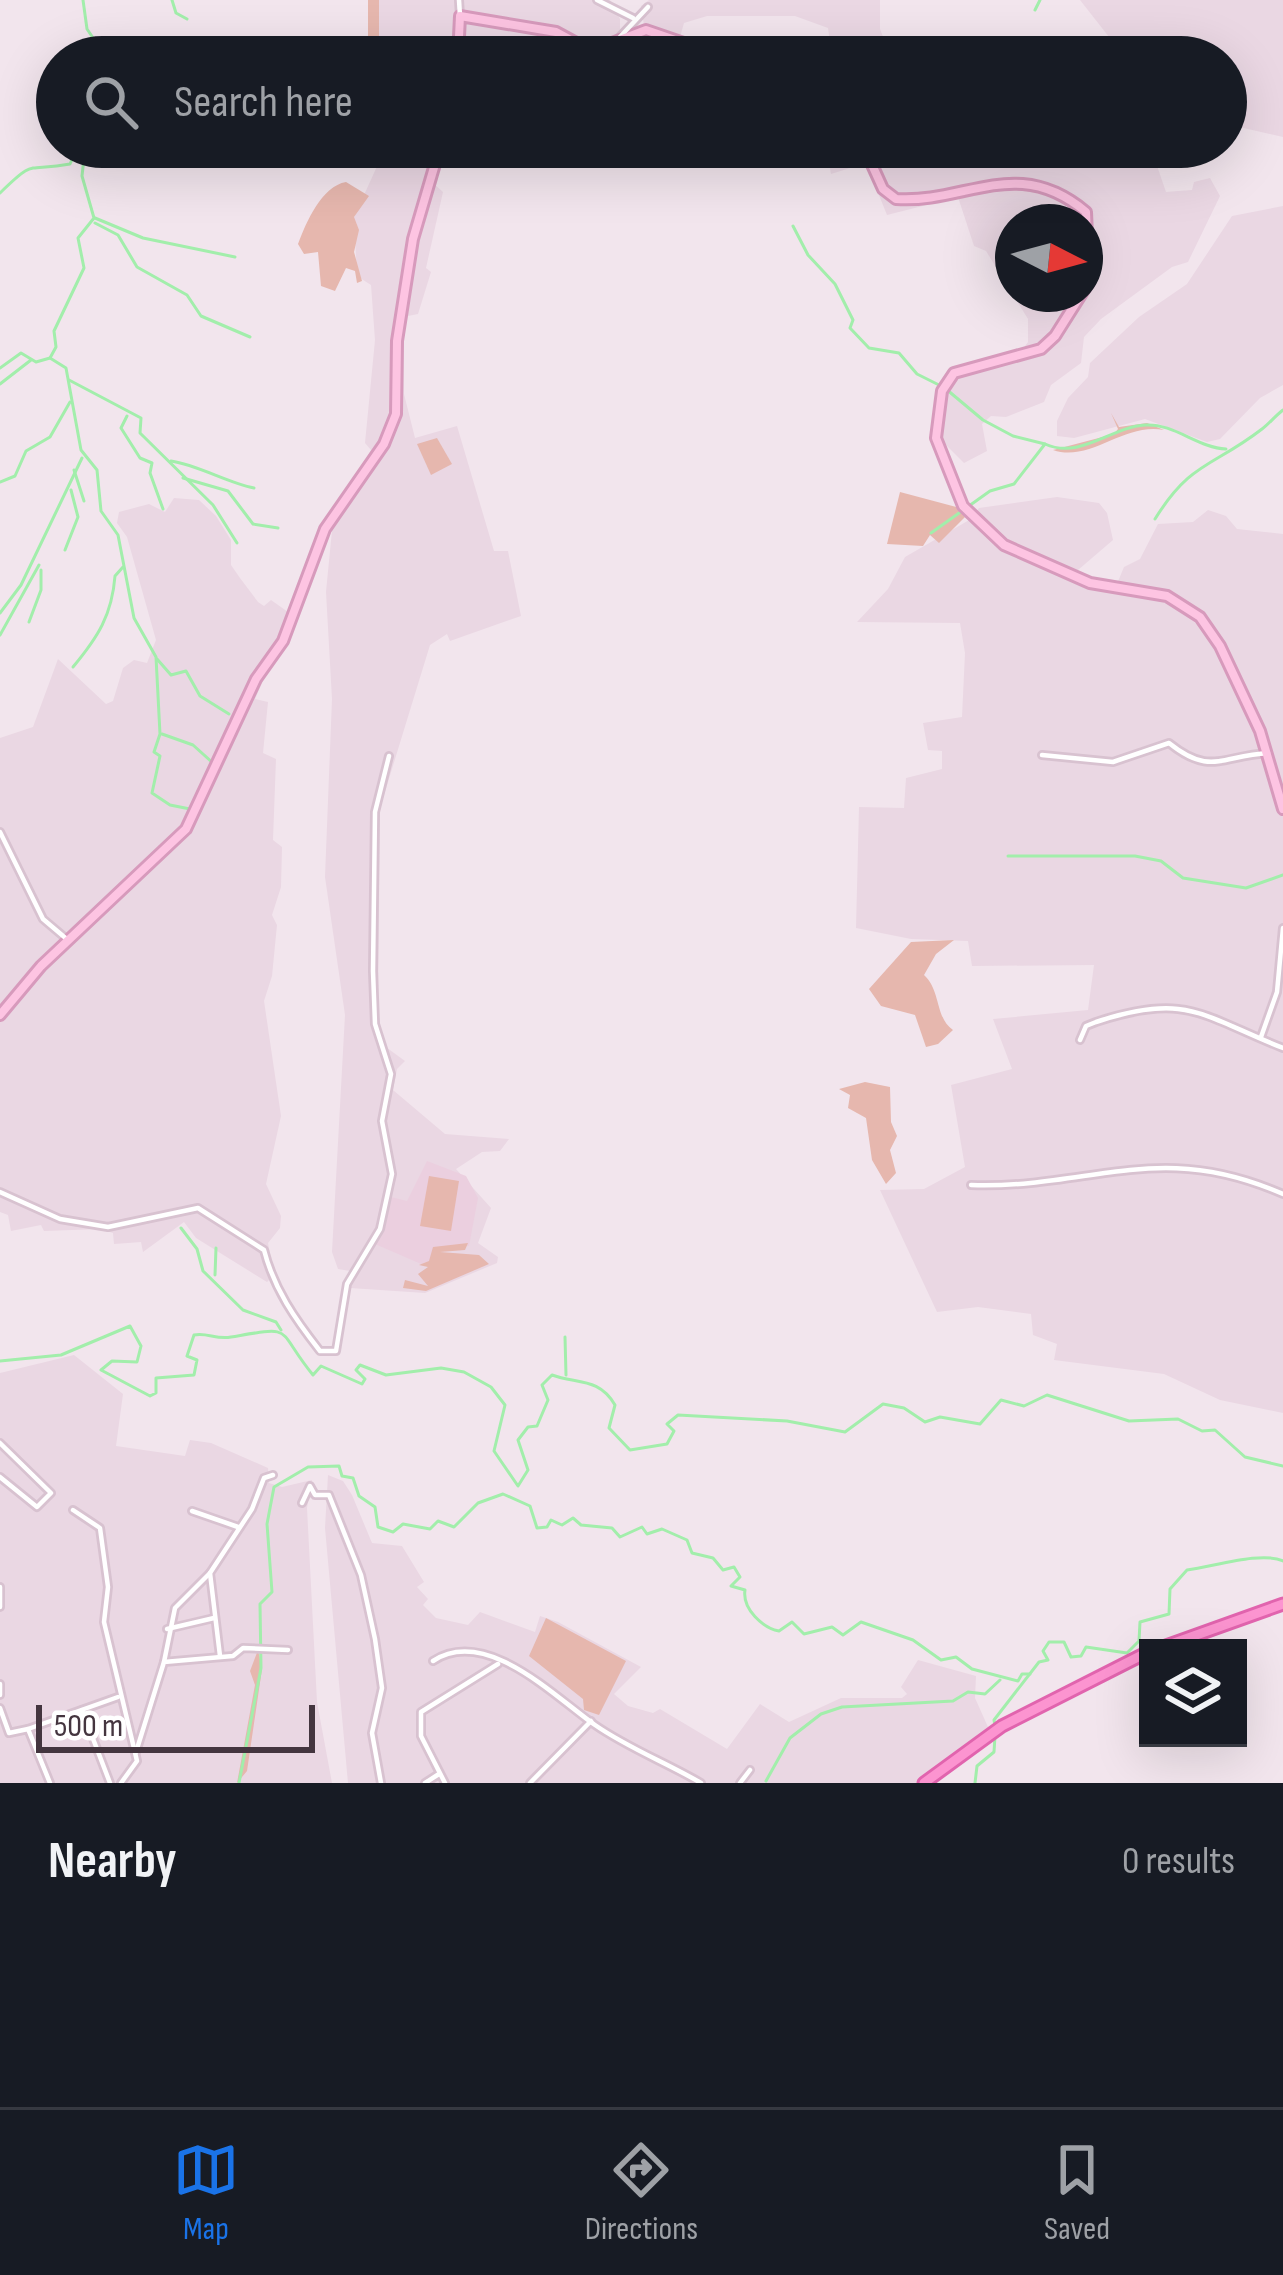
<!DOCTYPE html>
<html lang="en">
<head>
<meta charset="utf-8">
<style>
  body { margin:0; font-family:"Sofia Sans Condensed",sans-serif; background:#242831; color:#f1f3f6 }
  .controls { position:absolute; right:36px; bottom:36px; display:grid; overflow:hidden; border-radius:0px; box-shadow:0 12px 48px #0002 }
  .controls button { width:108px; height:108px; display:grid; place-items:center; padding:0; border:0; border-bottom:3px solid #363941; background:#171b24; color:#f1f3f6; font:60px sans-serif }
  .compass { position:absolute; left:995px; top:204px; width:108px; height:108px; border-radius:50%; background:#171b24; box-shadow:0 12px 48px #0002; rotate:96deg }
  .scale { position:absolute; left:36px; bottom:30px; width:279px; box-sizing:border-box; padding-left:12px; border:6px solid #44353f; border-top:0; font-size:33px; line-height:42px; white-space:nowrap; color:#44353f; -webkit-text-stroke:9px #fff; paint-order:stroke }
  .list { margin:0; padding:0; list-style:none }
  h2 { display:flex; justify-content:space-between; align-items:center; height:156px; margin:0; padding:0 48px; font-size:51px }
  h2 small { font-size:39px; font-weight:400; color:#9ea1a6 }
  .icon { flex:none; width:66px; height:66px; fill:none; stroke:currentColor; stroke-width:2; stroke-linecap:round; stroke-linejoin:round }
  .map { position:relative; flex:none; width:1283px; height:1783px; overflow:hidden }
  .search { position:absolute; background:#171b24; box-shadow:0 12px 48px #0002; left:36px; right:36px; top:36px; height:132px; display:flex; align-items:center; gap:30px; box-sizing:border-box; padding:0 42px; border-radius:66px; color:#9ea1a6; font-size:45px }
  .sheet { height:324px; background:#171b24 }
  nav { display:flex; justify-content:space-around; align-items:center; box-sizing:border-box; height:168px; border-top:3px solid #363941; background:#171b24; font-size:33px; color:#9ea1a6 }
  nav a { display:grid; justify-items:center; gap:6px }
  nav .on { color:#1a73e8 }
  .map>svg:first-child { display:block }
  .residential { fill:#ead7e3; fill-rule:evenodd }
  .education { fill:#ebcfdf }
  .green { fill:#e6b7ae }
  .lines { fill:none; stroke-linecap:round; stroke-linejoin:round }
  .stream { stroke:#a2eeab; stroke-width:3 }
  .street-casing { stroke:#d8c2d0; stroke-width:10 }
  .secondary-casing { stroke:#d79abc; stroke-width:14 }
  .primary-casing { stroke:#e164ae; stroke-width:15 }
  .street { stroke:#fff; stroke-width:4.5 }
  .secondary { stroke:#fdc4e2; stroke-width:8 }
  .primary { stroke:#fc94d0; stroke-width:9 }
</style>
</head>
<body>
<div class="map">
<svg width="1283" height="1783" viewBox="0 0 1283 1783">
  <rect width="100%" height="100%" fill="#f2e5ed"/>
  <g class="residential">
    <path d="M377 0H610L620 19V57H379Z"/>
    <path d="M649 0H880V29L891 57H832L828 28 795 16H707L684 23 680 37 644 25 641 6Z"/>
    <path d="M1080 0H1283V137L1226 124V57H1108L1113 42Z"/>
    <path d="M380 147H445L433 183 443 192 426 268 431 272 418 314 408 316 404 331V394L415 438 457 426 494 551H508L521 616 450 641 447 634 430 645 380 808 378 1010 383 1045 405 1061 397 1069 393 1090 445 1134 509 1139 500 1151 482 1152 456 1169 491 1208 478 1243 498 1257 497 1263 425 1293 350 1288 356 1272 338 1269 332 1252 345 1015 325 877 332 699 326 592 333 520 371 450 365 443 375 340 371 285 357 276 354 217 379 162Z"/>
    <path d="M826 147H1102L1115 157 1153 154 1166 192 1192 190 1194 182 1210 178 1220 196 1188 262 1172 267 1101 319 1084 337 1081 363 1051 385 1044 402 1006 417 991 416 982 424 987 451 964 463 939 438V382L955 370 1022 350 1028 342V319L986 251 974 246 958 197 887 215 866 163 831 174ZM1013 222H1085V294H1013Z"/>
    <path d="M1283 206V385L1260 398 1220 439 1207 442 1145 419 1074 438 1057 436V421L1068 398 1088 377 1090 363 1139 317 1187 284 1232 216Z"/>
    <path d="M1057 497 1099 503 1107 513 1113 540 1071 576 1101 590 1114 591 1124 567 1140 559 1158 524 1193 522 1208 510 1226 516 1237 529 1283 534V1413L1220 1400 1164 1374 1054 1360 1057 1344 1033 1335 1031 1314 978 1307 937 1312 880 1190 924 1189 965 1167 951 1085 1012 1069 993 1019 1088 1010 1094 965 972 966 968 941 911 939 856 928 859 807 904 808 906 778 942 769V751L928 750 923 723 962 717 965 653 960 623 857 622 888 589 905 557 971 519 979 508Z"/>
    <path d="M174 498 199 500 216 516 231 540V565L240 578 258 602 264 606 271 600 288 612 281 637 259 670 266 674 255 699 268 702 263 753 276 759 273 840 282 847 281 887 272 915 277 925 272 976 264 1001 281 1116 266 1184 281 1216 280 1228 268 1243 274 1275 267 1282 196 1238 184 1222 143 1252 141 1242 114 1244 113 1233 100 1229 44 1231 41 1225 11 1231 8 1215 0 1212V738L33 727 58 659 106 704 113 701 123 668 134 660 147 663 156 640 127 537 117 523 119 512 149 504 165 512Z"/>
    <path d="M74 1355 123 1394 116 1446 185 1456 190 1440 211 1443 268 1468 269 1483 282 1487 312 1480 307 1508 317 1702 332 1783H0V1373Z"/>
    <path d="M328 1475 343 1481 352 1495 372 1543 402 1546 424 1582 417 1587 428 1599 423 1605 436 1618 468 1625 480 1612 535 1632 540 1616 558 1622 641 1667 614 1694 628 1706 653 1713 660 1709 727 1749 760 1704 789 1722 841 1698H902L907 1694 901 1687 918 1660 976 1676 975 1698 988 1727 916 1783H348L325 1528Z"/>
  </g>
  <path class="education" d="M427 1161 466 1176 478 1198 469 1246 435 1249 428 1267 375 1244 391 1197 407 1201Z"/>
  <g class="green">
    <path d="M368 0H379V57L368 54Z"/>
    <path d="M346 182 369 196 354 217 359 230 354 252 362 281 357 283 355 271 346 268 335 291 321 286 318 252 304 254 298 244C306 222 322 186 346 182Z"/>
    <path d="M1111 413 1119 427 1147 423 1164 430C1124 422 1090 463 1053 450L1114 434 1118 429Z"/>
    <path d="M437 438 452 464 431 475 417 444Z"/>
    <path d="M900 492 960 508 965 517 939 543 930 535 923 546 887 544Z"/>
    <path d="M954 940 936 954 924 975C941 990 935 1018 953 1030L938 1044 926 1047 915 1015 881 1006 869 989 911 942Z"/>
    <path d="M865 1082 890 1087 891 1122 897 1136 890 1150 896 1173 886 1184 872 1160 866 1118 848 1108 850 1095 839 1089Z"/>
    <path d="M429 1176 459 1181 451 1231 420 1226Z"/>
    <path d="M468 1243 465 1250 440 1252 479 1255 489 1264 426 1291 403 1288 405 1280 428 1286 418 1274 428 1267 419 1265 429 1261 433 1247Z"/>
    <path d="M546 1618 626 1661 599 1715 584 1710 583 1699 529 1656Z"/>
    <path d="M258 1650 262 1669 247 1771 237 1783 255 1685 250 1671Z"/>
  </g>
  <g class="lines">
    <g class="stream">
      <path d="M83 0 87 29 106 57"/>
      <path d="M172 0 176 13 187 19"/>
      <path d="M1035 10 1040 0"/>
      <path d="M106 51 151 57"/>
      <path d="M77 147 75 152 84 158 82 176 94 218 78 238 84 268 54 331 56 347 50 358 66 368 81 450 97 470 101 511 118 535 134 618 156 657 160 734 154 752 160 756 152 793 170 805 190 809"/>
      <path d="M0 193C36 158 25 172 70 164L75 153"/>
      <path d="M95 218 143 238 235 257"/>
      <path d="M95 223 118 235 137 267 187 295 201 316 250 337"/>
      <path d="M793 226 808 255 835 284 853 320 850 328 869 348 899 353 917 374 941 386"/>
      <path d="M0 368 21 353 36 362 50 358"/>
      <path d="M69 380 141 418 140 433 213 505 237 543"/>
      <path d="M0 384 31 360"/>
      <path d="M946 389 983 420 1013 436 1045 444"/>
      <path d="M127 416 121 428 140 458 152 463 150 473 163 509"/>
      <path d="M171 461C198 465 228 483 254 488"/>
      <path d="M74 470 84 501"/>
      <path d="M183 478 228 491 253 524 278 528"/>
      <path d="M0 482 15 476 26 451 50 437 70 402"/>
      <path d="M1155 519C1191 461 1213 467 1262 429 1269 424 1275 416 1283 410"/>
      <path d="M931 533 990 491 1014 484 1045 444C1080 460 1111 427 1145 425 1174 423 1198 448 1226 449"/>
      <path d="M65 550 78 517 71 490"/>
      <path d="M0 613 21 585 82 458"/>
      <path d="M29 622 41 590V570"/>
      <path d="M0 635 39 565"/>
      <path d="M157 659 171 675 186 671 200 696 229 714"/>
      <path d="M73 667C98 637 112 615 115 576L123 567"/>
      <path d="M162 734 193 745 213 763"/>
      <path d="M1008 856H1135L1161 861 1183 878 1246 888 1283 875"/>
      <path d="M181 1228 197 1249 203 1271 243 1310 276 1322 281 1330"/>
      <path d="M215 1275 216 1248"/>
      <path d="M565 1337 566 1375"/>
      <path d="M0 1361 61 1355 130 1326 141 1346 137 1362 112 1361 101 1370 150 1396 156 1393V1378L194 1375 197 1360 187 1356 194 1335C207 1332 216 1340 231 1337 297 1326 274 1327 313 1375L321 1366 362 1384 365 1379 356 1370 360 1365 386 1375 441 1368 464 1372 491 1387 505 1405 494 1451 518 1486 528 1470 518 1440 528 1427 537 1426 548 1400 542 1385 552 1375C576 1384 599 1377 615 1405L609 1428 630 1450 667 1444 674 1431 667 1424 678 1415 787 1421 845 1432 883 1404 904 1408 925 1422 940 1417 980 1424 1001 1400 1024 1406 1047 1395 1129 1421 1178 1419 1202 1431 1215 1430 1245 1457 1283 1466"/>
      <path d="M995 1726 994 1720 1039 1662 1048 1660 1043 1651 1049 1642H1064L1071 1657 1081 1656 1086 1647 1127 1653 1139 1641 1140 1622 1169 1614 1170 1589 1187 1570C1216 1566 1262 1551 1283 1561"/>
      <path d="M766 1781 790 1738 821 1714 842 1707 953 1701 968 1692 985 1694 1000 1680"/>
      <path d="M239 1783 261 1668 260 1604 272 1592 267 1524 274 1487 308 1467 339 1466 342 1476 353 1478 359 1496 375 1507 378 1527 393 1532 403 1524 430 1529 438 1521 454 1527 478 1503 503 1494 530 1506 537 1528 547 1527 551 1520 562 1525 573 1518 581 1525 612 1528 620 1537 642 1527 647 1534 662 1529 687 1540 692 1553 713 1558 723 1570 734 1567 740 1577 731 1586 745 1590C742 1609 763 1628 779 1631L792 1622 804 1634 832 1627 843 1635 861 1622 913 1640 941 1660 956 1657 972 1669 1018 1681 1022 1674H1030"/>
      <path d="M975 1783 977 1766 994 1752 995 1736"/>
    </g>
    <g class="street-casing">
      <g id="street">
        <path d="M459 0 460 16"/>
        <path d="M597 0 633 18"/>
        <path d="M618 39 648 7"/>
        <path d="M1042 755 1113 762 1169 743C1210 776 1221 756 1268 753"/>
        <path d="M0 832 43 919 69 941"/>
        <path d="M1261 1037 1277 992 1283 928"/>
        <path d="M1080 1040 1086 1026 1096 1022C1187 992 1202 1016 1283 1048"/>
        <path d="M971 1185C1092 1189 1158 1139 1283 1194"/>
        <path d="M0 1192 60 1219 108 1227 198 1208 264 1250C274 1289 295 1319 320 1351H336L347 1284 380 1229 392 1174 382 1121 391 1074 375 1024 373 971 375 812 389 756"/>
        <path d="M0 1443 51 1493 37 1507 0 1477"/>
        <path d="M302 1503 310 1486 315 1495H329L361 1575 375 1639 382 1688 372 1733 381 1783"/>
        <path d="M73 1510 100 1528 108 1587 104 1622 137 1761 121 1783"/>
        <path d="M192 1511 238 1527"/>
        <path d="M0 1587V1607"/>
        <path d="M167 1629 214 1618"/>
        <path d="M220 1656 210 1573 252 1509 264 1478 273 1475"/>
        <path d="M433 1661C486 1626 555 1697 595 1725 628 1748 667 1763 701 1783"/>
        <path d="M164 1662 175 1608 210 1573"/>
        <path d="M0 1684V1695"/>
        <path d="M0 1708 9 1733 28 1729 50 1783"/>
        <path d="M82 1710 110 1783"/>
        <path d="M28 1729 118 1697"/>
        <path d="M136 1752 164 1662 233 1656 243 1648 288 1650"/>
        <path d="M425 1783 439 1774"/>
        <path d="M445 1783 421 1736V1712L498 1664"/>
        <path d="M530 1783 591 1721"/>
        <path d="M740 1783 750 1770"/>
      </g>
    </g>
    <g class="secondary-casing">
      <g id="secondary">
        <path d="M458 57 460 16 556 32 591 51 646 30 725 57"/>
        <path d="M864 147 883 189 896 199C966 204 1017 154 1086 212L1089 282 1055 336 1041 349 954 373 942 391 936 438 963 506 1004 545 1090 583 1167 596 1200 617 1220 646 1260 731 1283 809"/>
        <path d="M0 1015 41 966 186 829 256 679 283 641 325 529 384 444 396 414 397 341 413 239 440 147"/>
      </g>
    </g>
    <g class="primary-casing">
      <g id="primary">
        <path d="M1160 1648 1283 1604"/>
        <path d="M924 1783 1002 1726 1148 1652"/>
      </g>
    </g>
    <use href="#street" class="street"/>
    <use href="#secondary" class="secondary"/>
    <use href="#primary" class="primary"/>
  </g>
</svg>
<div class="controls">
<button><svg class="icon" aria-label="layers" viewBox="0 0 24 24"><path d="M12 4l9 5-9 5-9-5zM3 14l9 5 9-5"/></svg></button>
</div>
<svg class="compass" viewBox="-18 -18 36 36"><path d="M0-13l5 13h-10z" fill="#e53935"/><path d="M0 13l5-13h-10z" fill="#9ea1a6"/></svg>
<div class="scale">500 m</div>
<div class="search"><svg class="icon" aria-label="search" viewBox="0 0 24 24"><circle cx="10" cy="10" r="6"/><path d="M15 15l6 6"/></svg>Search here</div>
</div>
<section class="sheet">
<h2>Nearby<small>0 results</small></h2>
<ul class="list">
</ul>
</section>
<nav>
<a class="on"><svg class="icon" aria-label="map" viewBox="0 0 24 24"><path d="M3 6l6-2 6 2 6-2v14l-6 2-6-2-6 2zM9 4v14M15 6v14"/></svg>Map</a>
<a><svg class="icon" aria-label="directions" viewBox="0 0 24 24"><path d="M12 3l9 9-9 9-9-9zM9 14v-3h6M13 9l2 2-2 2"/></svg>Directions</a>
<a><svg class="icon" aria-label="saved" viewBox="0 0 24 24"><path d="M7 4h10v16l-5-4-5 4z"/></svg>Saved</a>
</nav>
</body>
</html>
